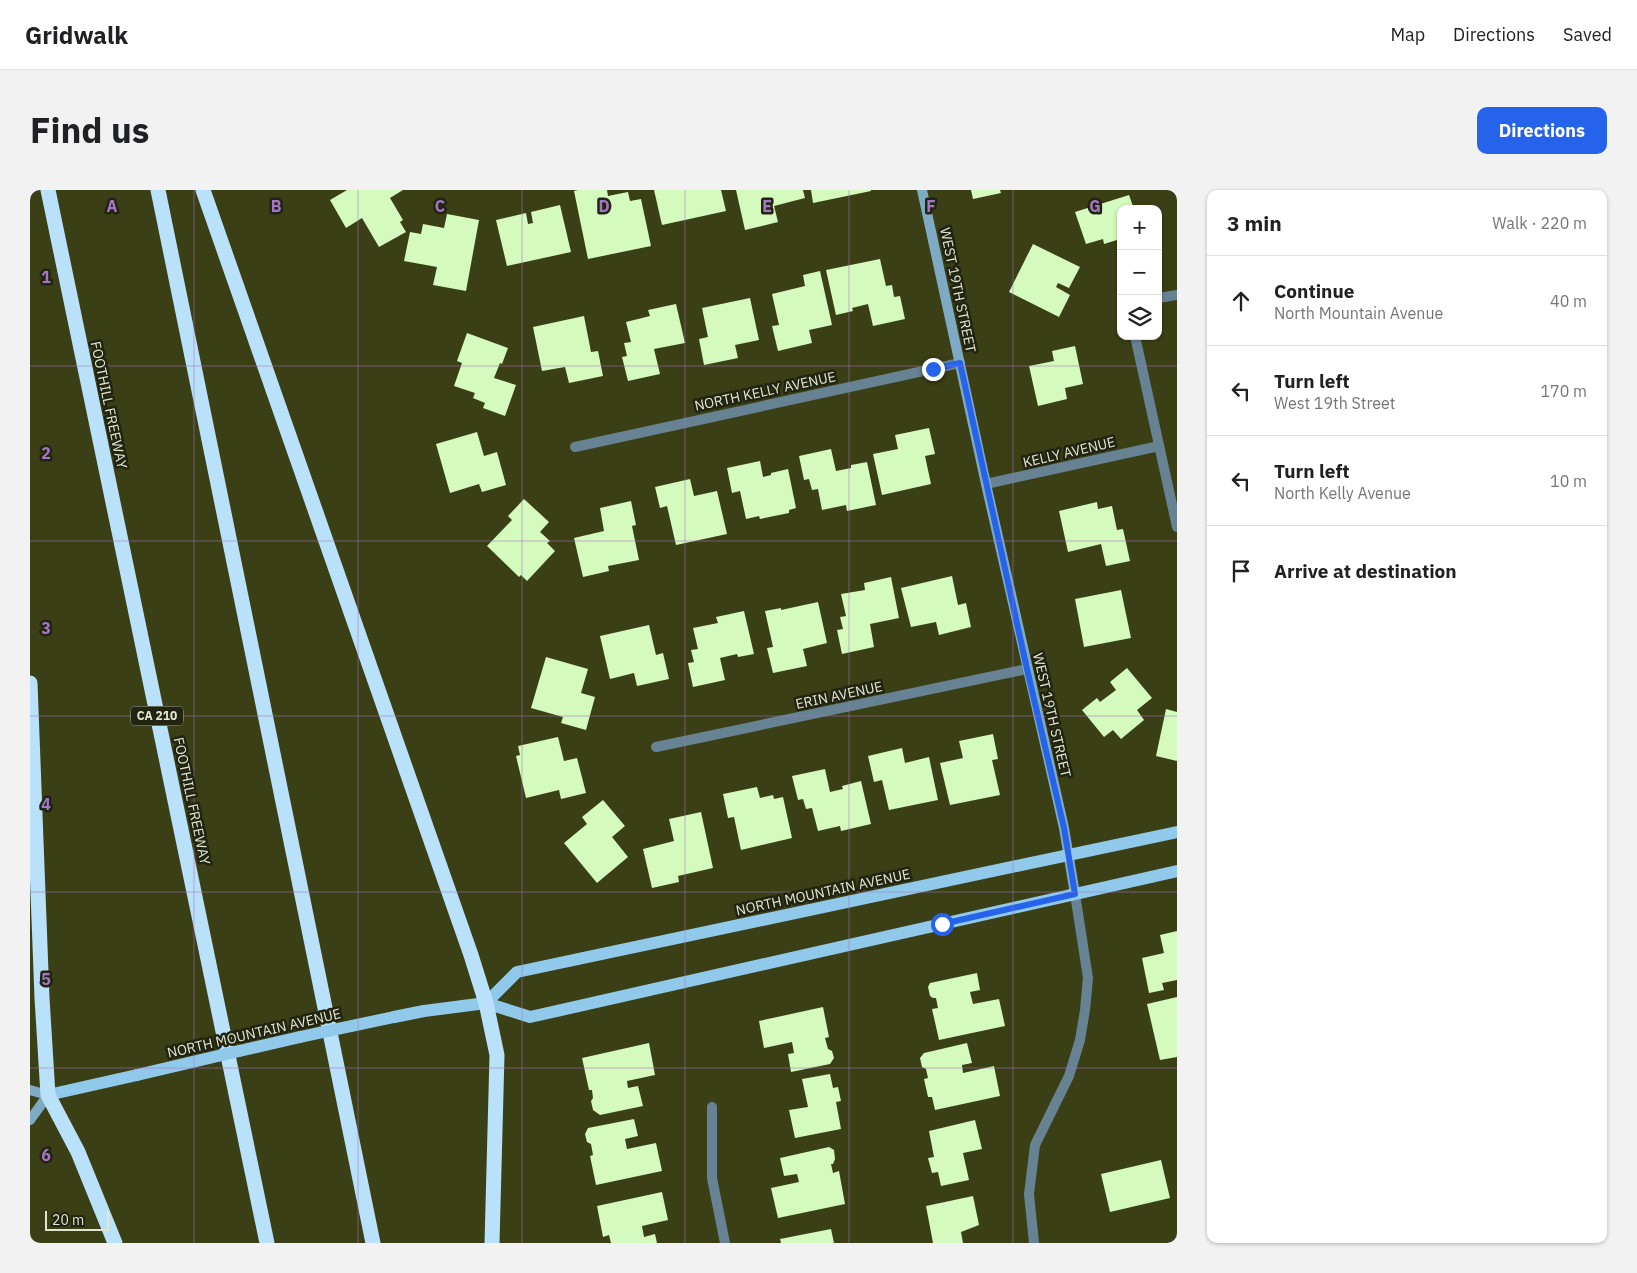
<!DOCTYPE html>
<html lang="en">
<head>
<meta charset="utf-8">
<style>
  body { margin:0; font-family:"IBM Plex Sans",sans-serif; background:#f2f2f2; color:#202124 }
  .controls { position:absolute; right:15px; top:15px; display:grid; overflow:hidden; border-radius:10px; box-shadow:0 1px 4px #0004 }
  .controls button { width:45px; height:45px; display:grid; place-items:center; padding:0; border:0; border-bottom:1px solid #e0e0e0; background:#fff; color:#202124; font:25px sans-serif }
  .scale { position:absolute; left:15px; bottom:12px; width:64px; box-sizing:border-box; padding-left:5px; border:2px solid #e2e6ce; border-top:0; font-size:14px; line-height:18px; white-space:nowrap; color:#e2e6ce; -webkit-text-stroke:4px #222412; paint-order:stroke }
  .stop { position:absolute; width:15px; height:15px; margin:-11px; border:4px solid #2563eb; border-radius:50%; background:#fff }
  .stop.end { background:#2563eb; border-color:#fff; box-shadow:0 1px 5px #0008 }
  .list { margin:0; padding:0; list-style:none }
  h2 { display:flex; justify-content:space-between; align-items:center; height:65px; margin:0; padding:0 20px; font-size:21px }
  h2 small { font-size:16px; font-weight:400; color:#757577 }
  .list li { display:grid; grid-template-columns:32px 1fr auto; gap:15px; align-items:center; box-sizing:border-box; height:90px; padding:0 20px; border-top:1px solid #e0e0e0 }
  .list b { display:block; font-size:19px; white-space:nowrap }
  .list p { margin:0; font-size:16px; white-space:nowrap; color:#757577 }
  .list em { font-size:16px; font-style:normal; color:#757577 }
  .icon { flex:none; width:28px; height:28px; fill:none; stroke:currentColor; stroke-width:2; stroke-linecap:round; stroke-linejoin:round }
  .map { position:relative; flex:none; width:1147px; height:1053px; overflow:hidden; border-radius:10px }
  header { display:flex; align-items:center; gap:30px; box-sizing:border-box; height:70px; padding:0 25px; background:#fff; border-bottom:1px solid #e0e0e0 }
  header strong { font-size:24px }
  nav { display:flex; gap:28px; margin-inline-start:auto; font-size:18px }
  .intro { display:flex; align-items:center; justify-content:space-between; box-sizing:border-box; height:120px; padding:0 30px }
  h1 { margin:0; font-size:35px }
  .button { padding:12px 22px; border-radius:10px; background:#2563eb; color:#fff; font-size:18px; font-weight:700 }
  main { display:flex; gap:30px; padding:0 30px }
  aside { flex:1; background:#fff; border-radius:10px; box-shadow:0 1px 4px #0004 }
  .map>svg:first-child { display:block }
  .building { fill:#d4fabe }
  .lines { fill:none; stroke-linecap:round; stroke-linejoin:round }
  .minor { stroke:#678393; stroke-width:10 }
  .secondary { stroke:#7eaac4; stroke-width:10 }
  .primary { stroke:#90c9ea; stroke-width:12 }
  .motorway { stroke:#b9e1f9; stroke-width:15 }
  .primary-bridge { stroke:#90c9ea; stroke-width:12 }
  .route { stroke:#2563eb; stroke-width:6 }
  .grid { fill:none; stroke:#a476c5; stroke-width:1; stroke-opacity:0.55 }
  .labels { text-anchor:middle; stroke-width:5; stroke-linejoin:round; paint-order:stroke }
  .shield { fill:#222412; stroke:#a8ac96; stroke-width:1 }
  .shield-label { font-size:12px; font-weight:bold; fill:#e2e6ce }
  .street-label { font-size:14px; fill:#e2e6ce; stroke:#222412 }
  .grid-label { font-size:16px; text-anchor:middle; font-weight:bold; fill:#a476c5; stroke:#222412; stroke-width:5; stroke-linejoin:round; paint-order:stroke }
</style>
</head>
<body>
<header>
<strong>Gridwalk</strong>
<nav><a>Map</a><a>Directions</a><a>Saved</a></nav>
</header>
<div class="intro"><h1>Find us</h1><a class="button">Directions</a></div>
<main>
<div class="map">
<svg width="1147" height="1053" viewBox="0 0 1147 1053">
  <rect width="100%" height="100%" fill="#3b3f15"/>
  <g class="building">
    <path d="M317 0H373L360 8 373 30 370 32 376 42 349 57 332 28 316 38 300 10Z"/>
    <path d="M548 0H577L578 6 598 2 600 11 611 9 621 56 558 69 544 1Z"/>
    <path d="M624 0H691L696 21 632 35Z"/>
    <path d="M706 0H773L775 8 744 16 748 32 715 40Z"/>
    <path d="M781 0H841V1L783 13Z"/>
    <path d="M941 0H970L971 3 943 9Z"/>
    <path d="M1099 5 1104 19H1091V60L1087 50 1074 54 1073 49 1056 54 1045 22Z"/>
    <path d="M530 15 541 62 477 76 466 30 496 23 498 34 503 33 501 22Z"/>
    <path d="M417 24 449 30 436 101 403 95 407 77 374 71 380 42 391 44 393 34 414 38Z"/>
    <path d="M1003 54 1050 77 1039 98 1028 93 1026 97 1040 105 1029 127 979 102Z"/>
    <path d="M850 69 856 96 862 95 864 107 870 106 875 129 843 136 838 114 822 118 823 121 806 125 796 80Z"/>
    <path d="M790 81 802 135 779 140 782 153 748 161 742 136 749 135 742 104 775 96 773 85Z"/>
    <path d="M720 108 729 150 705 155 708 168 674 175 669 149 678 147 672 118Z"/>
    <path d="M646 114 655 153 624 159 630 184 598 191 592 167 597 166 594 153 601 152 596 132 620 126 618 120Z"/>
    <path d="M554 126 561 162 568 161 573 186 539 193 535 177 512 181 503 137Z"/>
    <path d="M437 143 478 158 472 174 470 173 464 188 486 195 475 226 453 218 455 213 443 208 445 203 424 196 432 173 427 171Z"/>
    <path d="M1045 156 1053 194 1035 198 1037 209 1008 216 999 176 1024 171 1022 161Z"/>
    <path d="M899 238 905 264 895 266 901 294 852 305 843 264 868 259 865 245Z"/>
    <path d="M447 242 454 266 467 262 476 295 452 302 449 294 420 303 406 254Z"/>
    <path d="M801 259 806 281 821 278V275L837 272 846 315 817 321 816 315 792 320 788 299 782 300 779 289 774 290 769 266Z"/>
    <path d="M730 271 733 287 741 285V283L758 279 766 318 759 320V323L730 329 729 326 716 329 710 301 702 303 697 278Z"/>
    <path d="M660 289 664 306 687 301 697 344 646 355 637 316 630 318 625 297Z"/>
    <path d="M494 309 519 332 510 342 520 351 517 353 525 361 497 391 491 385 489 387 457 356 482 330 478 326Z"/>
    <path d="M601 311 606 335 602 336 609 370 578 376 579 381 553 387 544 348 574 341 570 318Z"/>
    <path d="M1067 312 1068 319 1082 316 1087 340 1093 339 1100 371 1076 376 1071 354 1038 362 1029 321Z"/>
    <path d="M922 386 928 415 936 413 941 437 909 445 906 432 881 437 871 398Z"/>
    <path d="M861 387 869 428 840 434 844 457 812 464 807 440 813 439 810 427 816 426 811 404 835 400 834 393Z"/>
    <path d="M1091 400 1101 448 1054 457 1045 409Z"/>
    <path d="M788 412 797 453 773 459 777 476 743 483 737 458 743 457 735 421 751 418V420Z"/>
    <path d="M714 421 724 464 708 467 707 464 690 468 695 490 663 497 658 473 664 472 661 460 668 459 663 438 688 433 686 427Z"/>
    <path d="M619 435 626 465 633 463 639 489 607 496 604 483 580 489 570 446Z"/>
    <path d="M516 467 558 479 551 503 565 507 556 540 531 533 533 527 501 518Z"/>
    <path d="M1097 478 1122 508 1107 520 1114 530 1091 549 1083 540 1074 547 1052 520 1067 508 1070 512 1086 500 1080 492Z"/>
    <path d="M1136 519 1147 522V571L1126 566Z"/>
    <path d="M963 544 968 569 962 570 970 605 920 615 910 573 933 568 929 551Z"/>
    <path d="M528 547 534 571 547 568 556 603 531 609 529 600 496 608 486 566 490 565 488 556Z"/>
    <path d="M872 558 875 573 899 567 908 610 859 620 852 590 844 592 838 566Z"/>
    <path d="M795 579 800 602 813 599 812 596 831 591 841 634 811 641 810 636 788 641 782 618 776 619 773 609 768 610 762 586Z"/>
    <path d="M727 597 730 608 743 605 744 609 753 607 762 648 711 660 704 627 698 628 693 604Z"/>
    <path d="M573 610 595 636 582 647 598 667 567 693 534 653 557 634 552 627Z"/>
    <path d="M671 622 683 678 648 686 649 692 622 698 613 659 644 651 639 629Z"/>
    <path d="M1147 741V790L1132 793 1134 800 1119 803 1112 768 1134 763 1130 745Z"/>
    <path d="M947 783 950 800 940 802 943 814 969 809 975 836 909 850 902 819 908 818 906 808H903L900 806 898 797 900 793Z"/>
    <path d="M1147 807V867L1130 870 1117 814Z"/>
    <path d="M793 817 799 847 795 848 798 859 802 861 804 868 800 874 761 882 758 864 764 863 762 852 734 858 729 831Z"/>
    <path d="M619 853 625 885 597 891 598 898 608 896 613 916 570 925 563 920 561 911 563 908 562 900H559L552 868Z"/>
    <path d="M937 853 942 873 932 875 933 883 964 876 970 906 905 920 902 907H898L894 889 898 888 896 879 892 877 890 868 894 863Z"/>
    <path d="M800 884 803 898 808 897 811 911 806 912 811 939 765 948 759 920 778 917 772 889Z"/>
    <path d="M604 929 608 946 595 949 597 959 626 953 632 981 566 995 560 966 563 965 561 954 557 952 555 944 558 938Z"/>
    <path d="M945 930 952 959 933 963 939 990 911 996 908 982 902 983 898 968 904 967 899 941Z"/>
    <path d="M799 957 804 960 805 969 803 974H801L803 983 809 981 815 1014 748 1028 741 998 769 992 767 984 754 986 750 968Z"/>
    <path d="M1131 970 1140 1008 1080 1022 1071 984Z"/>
    <path d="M632 1002 638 1030 612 1036 614 1047 625 1044 627 1053H581L579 1045 573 1047 567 1016Z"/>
    <path d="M943 1006 949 1035 931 1042 933 1053H903L896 1016Z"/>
    <path d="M801 1039 804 1053H751L750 1049Z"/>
  </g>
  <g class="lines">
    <g class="minor">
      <path d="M1128 108 1147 105"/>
      <path d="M1105 146 1147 337"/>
      <path d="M545 257 930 173"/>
      <path d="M956 294 1129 256"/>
      <path d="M626 557 997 479"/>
      <path d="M682 917V988L695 1053"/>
      <path d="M1004 1053 999 1004 1005 955 1039 886 1050 850 1055 820 1058 788 1045 704"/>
    </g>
    <g class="secondary">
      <path d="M892 0 956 294 1034 638 1045 704"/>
      <path d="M0 900 18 905 0 930"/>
    </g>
    <g class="primary">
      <path d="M456 813 487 782 1147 642"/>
      <path d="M364 827 394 821 456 813 500 827 1147 681"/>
      <path d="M209 861 270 847"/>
      <path d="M18 905 107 885"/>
    </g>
    <g class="motorway">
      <path d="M18 0 237 1053"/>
      <path d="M128 0 343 1053"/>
      <path d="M173 0 441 765 456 813 467 865 462 1053"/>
      <path d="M0 493 12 808 18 905 48 962 85 1053"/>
    </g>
    <g class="primary-bridge">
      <path d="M270 847 364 827"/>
      <path d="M107 885 209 861"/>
    </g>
  </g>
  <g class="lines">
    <path class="route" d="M903 179 930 173 997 479 1034 638 1045 704 912 734"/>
  </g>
  <path class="grid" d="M164 0V1053M328 0V1053M492 0V1053M655 0V1053M819 0V1053M983 0V1053M0 176H1147M0 351H1147M0 526H1147M0 702H1147M0 878H1147"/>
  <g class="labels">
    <rect class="shield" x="101" y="516.5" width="52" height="19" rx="4"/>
    <g class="shield-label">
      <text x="127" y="530">CA 210</text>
    </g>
    <g class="street-label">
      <text transform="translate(928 100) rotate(78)" y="5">WEST 19TH STREET</text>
      <text transform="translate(735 201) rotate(-12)" y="5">NORTH KELLY AVENUE</text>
      <text transform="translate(79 215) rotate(78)" y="5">FOOTHILL FREEWAY</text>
      <text transform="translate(1039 262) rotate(-13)" y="5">KELLY AVENUE</text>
      <text transform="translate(809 505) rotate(-12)" y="5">ERIN AVENUE</text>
      <text transform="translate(1022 525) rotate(77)" y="5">WEST 19TH STREET</text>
      <text transform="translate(162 611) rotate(78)" y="5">FOOTHILL FREEWAY</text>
      <text transform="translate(793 702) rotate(-12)" y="5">NORTH MOUNTAIN AVENUE</text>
      <text transform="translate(224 843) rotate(-13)" y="5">NORTH MOUNTAIN AVENUE</text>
    </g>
  </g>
  <g class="grid-label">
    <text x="82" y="22">A</text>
    <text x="246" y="22">B</text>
    <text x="410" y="22">C</text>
    <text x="574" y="22">D</text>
    <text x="737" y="22">E</text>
    <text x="901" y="22">F</text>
    <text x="1065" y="22">G</text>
    <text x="16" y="93">1</text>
    <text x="16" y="269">2</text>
    <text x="16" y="444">3</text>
    <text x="16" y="620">4</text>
    <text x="16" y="795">5</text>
    <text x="16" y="971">6</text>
  </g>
</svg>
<div class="controls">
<button>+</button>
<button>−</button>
<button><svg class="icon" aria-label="layers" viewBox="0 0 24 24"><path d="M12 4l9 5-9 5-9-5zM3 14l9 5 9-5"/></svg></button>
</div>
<div class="scale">20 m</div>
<div class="stop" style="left:912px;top:734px"></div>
<div class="stop end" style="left:903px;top:179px"></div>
</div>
<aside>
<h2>3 min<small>Walk · 220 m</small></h2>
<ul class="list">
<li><svg class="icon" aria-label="ahead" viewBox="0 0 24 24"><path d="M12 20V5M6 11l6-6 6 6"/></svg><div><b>Continue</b><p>North Mountain Avenue</p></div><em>40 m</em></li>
<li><svg class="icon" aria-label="left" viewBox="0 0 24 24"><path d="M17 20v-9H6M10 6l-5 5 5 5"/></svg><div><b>Turn left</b><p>West 19th Street</p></div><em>170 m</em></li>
<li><svg class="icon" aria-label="left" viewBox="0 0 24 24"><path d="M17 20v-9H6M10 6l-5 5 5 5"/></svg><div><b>Turn left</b><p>North Kelly Avenue</p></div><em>10 m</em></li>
<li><svg class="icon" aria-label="arrive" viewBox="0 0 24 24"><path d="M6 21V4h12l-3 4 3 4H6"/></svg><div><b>Arrive at destination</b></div></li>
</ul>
</aside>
</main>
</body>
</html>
